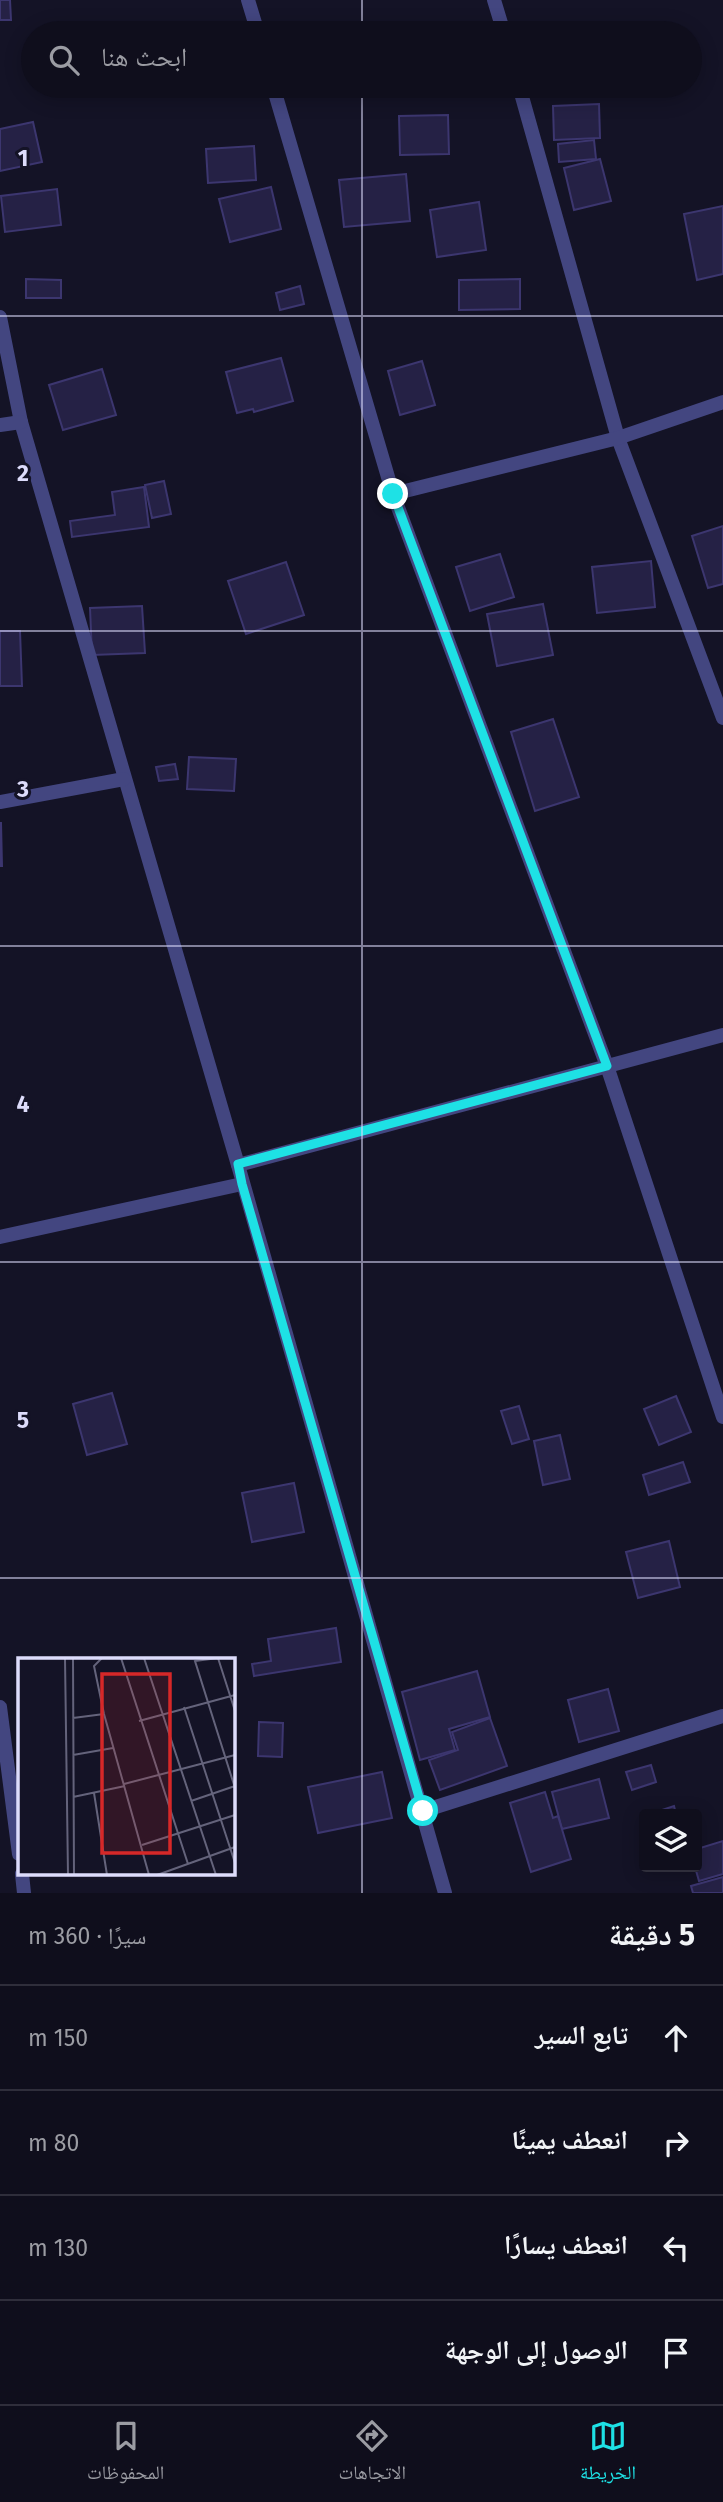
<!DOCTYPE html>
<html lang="ar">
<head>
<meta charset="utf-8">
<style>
  body { margin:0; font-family:"Fira Sans","Noto Naskh Arabic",sans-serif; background:#181725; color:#f1f3f6; direction:rtl }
  .controls { position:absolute; right:21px; bottom:21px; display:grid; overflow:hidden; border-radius:7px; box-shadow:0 4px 18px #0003 }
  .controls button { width:63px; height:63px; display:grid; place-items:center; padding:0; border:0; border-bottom:2px solid #2f2e3b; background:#0f0e1c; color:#f1f3f6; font:35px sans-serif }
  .stop { position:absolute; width:21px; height:21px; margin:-16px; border:5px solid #1ee1e5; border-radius:50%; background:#fff }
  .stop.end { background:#1ee1e5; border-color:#fff; box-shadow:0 2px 7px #0008 }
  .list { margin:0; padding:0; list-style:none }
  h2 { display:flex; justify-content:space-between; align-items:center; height:91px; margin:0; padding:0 28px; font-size:30px }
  h2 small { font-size:23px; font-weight:400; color:#9b9ca3 }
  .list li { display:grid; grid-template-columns:46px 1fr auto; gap:21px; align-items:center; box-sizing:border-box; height:105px; padding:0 28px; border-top:2px solid #2f2e3b }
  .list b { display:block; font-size:26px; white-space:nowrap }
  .list em { font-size:23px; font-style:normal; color:#9b9ca3 }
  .icon { flex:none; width:38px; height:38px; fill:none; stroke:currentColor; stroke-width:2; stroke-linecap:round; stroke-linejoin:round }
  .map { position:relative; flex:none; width:723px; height:1893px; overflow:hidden; direction:ltr }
  .search { position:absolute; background:#0f0e1c; box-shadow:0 4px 18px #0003; left:21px; right:21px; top:21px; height:77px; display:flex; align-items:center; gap:18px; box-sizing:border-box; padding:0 24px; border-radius:38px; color:#9b9ca3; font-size:26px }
  .sheet { height:511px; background:#0f0e1c }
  nav { display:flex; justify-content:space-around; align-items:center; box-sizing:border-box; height:98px; border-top:2px solid #2f2e3b; background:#0f0e1c; font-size:19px; color:#9b9ca3 }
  nav a { display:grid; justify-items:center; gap:4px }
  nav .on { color:#1ee1e5 }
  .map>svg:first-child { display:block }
  .building { fill:#252145; stroke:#3c366f; stroke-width:2 }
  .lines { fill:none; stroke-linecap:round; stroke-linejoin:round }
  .minor { stroke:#434680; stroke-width:14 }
  .route { stroke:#1ee1e5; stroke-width:9 }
  .grid { fill:none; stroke:#dddcfb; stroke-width:2; stroke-opacity:0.55 }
  .inset-road { fill:none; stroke:#64637b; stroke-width:2 }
  .view { fill:#d62828; fill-opacity:0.15; stroke:#d62828; stroke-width:3.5 }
  .inset-edge { fill:none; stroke:#dddcfb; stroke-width:3.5 }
  .grid-label { font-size:23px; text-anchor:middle; font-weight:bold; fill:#dddcfb; stroke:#141326; stroke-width:6; stroke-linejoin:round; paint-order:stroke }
</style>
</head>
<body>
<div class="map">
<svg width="723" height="1893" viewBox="0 0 723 1893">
  <rect width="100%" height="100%" fill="#141326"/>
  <g class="building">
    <path d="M0 0H10L11 20H0Z"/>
    <path d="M548 86H603V90L548 92Z"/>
    <path d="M599 104 600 138 554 140 553 106Z"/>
    <path d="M448 115 449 154 400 155 399 116Z"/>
    <path d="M33 122 42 162 0 171V129Z"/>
    <path d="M594 140 596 159 559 162 558 144Z"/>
    <path d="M254 146 256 180 208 183 206 149Z"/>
    <path d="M600 159 611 201 574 210 564 168Z"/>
    <path d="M406 174 410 221 344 227 339 180Z"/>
    <path d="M271 187 281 229 230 242 219 199Z"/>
    <path d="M57 189 61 225 5 232 1 196Z"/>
    <path d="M479 202 486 250 437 257 430 210Z"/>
    <path d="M723 206V274L697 280 684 214Z"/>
    <path d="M26 279 61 280V298H26Z"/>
    <path d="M520 279V309L459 310V280Z"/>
    <path d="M300 286 304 304 280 310 276 293Z"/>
    <path d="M281 358 293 401 254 412 253 409 237 413 226 372Z"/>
    <path d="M422 361 435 405 400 415 388 371Z"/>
    <path d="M102 369 116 415 63 430 49 385Z"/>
    <path d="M164 481 171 514 152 518 145 485Z"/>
    <path d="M144 487 149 527 72 537 70 521 115 515 112 492Z"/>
    <path d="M723 526V584L708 588 692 536Z"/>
    <path d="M500 554 514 597 470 611 456 567Z"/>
    <path d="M651 561 655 607 597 613 592 567Z"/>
    <path d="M286 562 304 615 246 634 228 581Z"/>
    <path d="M543 604 553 655 497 666 487 614Z"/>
    <path d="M142 606 145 653 92 655 90 608Z"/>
    <path d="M0 631H20L22 686H0Z"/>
    <path d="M553 719 579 797 535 811 511 732Z"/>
    <path d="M189 757 236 759 234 791 187 789Z"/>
    <path d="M175 764 178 779 159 781 156 767Z"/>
    <path d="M1 823 2 866H0V823Z"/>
    <path d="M112 1393 127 1444 87 1455 73 1404Z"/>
    <path d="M676 1396 691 1432 659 1445 644 1409Z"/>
    <path d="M519 1406 529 1439 512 1444 501 1411Z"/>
    <path d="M560 1435 570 1479 543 1485 534 1441Z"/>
    <path d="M683 1462 690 1482 649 1495 643 1475Z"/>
    <path d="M294 1483 304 1532 252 1542 242 1493Z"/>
    <path d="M669 1541 680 1587 638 1598 626 1552Z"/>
    <path d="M336 1628 341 1662 254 1676 252 1664 271 1661 268 1639Z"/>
    <path d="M477 1671 490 1717 449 1729 455 1750 420 1760 402 1692Z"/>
    <path d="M608 1689 619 1731 579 1742 568 1700Z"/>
    <path d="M490 1718 507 1766 440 1790 429 1760 458 1750 452 1732Z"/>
    <path d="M259 1722 283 1723 282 1757 258 1756Z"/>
    <path d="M651 1765 656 1782 632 1790 626 1772Z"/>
    <path d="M382 1772 392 1818 318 1833 308 1787Z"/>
    <path d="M599 1779 609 1818 562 1829 552 1792Z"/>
    <path d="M545 1792 553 1818 558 1816 571 1859 531 1872 510 1803Z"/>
    <path d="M674 1806 676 1814H650Z"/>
    <path d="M723 1841V1874L699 1881 695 1867H697V1849Z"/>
    <path d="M723 1877V1893H693L691 1886Z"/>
  </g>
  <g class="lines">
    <g class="minor">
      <path d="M248 0 258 33"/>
      <path d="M494 0 504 33"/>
      <path d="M273 86 393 494 607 1066 723 1417"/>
      <path d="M519 86 618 438 723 718"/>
      <path d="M0 317 21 422 238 1165 445 1893"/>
      <path d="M0 425 21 422"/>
      <path d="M393 494 618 438 723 402"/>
      <path d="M0 802 124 779"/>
      <path d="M238 1165 723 1035"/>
      <path d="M0 1237 242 1184"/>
      <path d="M0 1707 19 1854"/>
      <path d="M423 1811 723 1716"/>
      <path d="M22 1874 24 1893"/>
    </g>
  </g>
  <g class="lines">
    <path class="route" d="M393 494 607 1066 238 1164 242 1184 423 1811"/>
  </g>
  <path class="grid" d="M362 0V33M362 86V1893M0 316H723M0 631H723M0 946H723M0 1262H723M0 1578H723"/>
  <g transform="translate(18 1658)">
    <rect width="217" height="217" fill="#141326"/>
    <path class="inset-road" d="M47 0 50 217M55 0 56 217M84 0 76 8 86 56 131 217M103 0 170 206M126 0 198 217M200 0 177 3 217 130M200 0 217 53M166 49 217 205M55 60 86 56M121 63 217 37M55 97 95 90M106 126 217 97M76 135 89 217M55 139 107 128M173 143 217 128M124 187 217 157M139 217 217 189"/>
    <path class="view" d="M84 16H152V195H84Z"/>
    <rect width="217" height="217" class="inset-edge"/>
  </g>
  <g class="grid-label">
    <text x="23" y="166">1</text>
    <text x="23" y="481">2</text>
    <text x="23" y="797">3</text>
    <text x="23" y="1112">4</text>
    <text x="23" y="1428">5</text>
  </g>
</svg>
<div class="controls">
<button><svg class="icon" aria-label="layers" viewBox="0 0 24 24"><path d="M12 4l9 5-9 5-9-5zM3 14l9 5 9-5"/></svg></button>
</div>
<div class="stop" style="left:423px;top:1811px"></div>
<div class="stop end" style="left:393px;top:494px"></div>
<div class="search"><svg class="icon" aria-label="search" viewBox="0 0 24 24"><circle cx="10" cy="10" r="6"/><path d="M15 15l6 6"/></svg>ابحث هنا</div>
</div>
<section class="sheet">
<h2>5 دقيقة<small>سيرًا · 360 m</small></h2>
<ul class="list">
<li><svg class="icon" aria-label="ahead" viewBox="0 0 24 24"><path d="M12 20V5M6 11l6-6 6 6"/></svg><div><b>تابع السير</b></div><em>150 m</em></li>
<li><svg class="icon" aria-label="right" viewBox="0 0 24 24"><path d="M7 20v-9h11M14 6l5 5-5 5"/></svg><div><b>انعطف يمينًا</b></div><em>80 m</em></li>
<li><svg class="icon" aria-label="left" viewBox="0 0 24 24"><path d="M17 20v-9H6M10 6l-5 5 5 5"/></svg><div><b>انعطف يسارًا</b></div><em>130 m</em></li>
<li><svg class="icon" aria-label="arrive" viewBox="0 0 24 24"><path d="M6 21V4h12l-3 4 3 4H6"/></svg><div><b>الوصول إلى الوجهة</b></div></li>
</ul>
</section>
<nav>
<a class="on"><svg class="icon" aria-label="map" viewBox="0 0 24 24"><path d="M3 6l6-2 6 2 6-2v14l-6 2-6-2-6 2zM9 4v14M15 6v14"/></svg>الخريطة</a>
<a><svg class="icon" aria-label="directions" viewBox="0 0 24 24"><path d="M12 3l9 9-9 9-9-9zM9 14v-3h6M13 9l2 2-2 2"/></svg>الاتجاهات</a>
<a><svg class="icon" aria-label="saved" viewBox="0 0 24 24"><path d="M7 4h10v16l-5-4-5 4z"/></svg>المحفوظات</a>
</nav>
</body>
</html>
